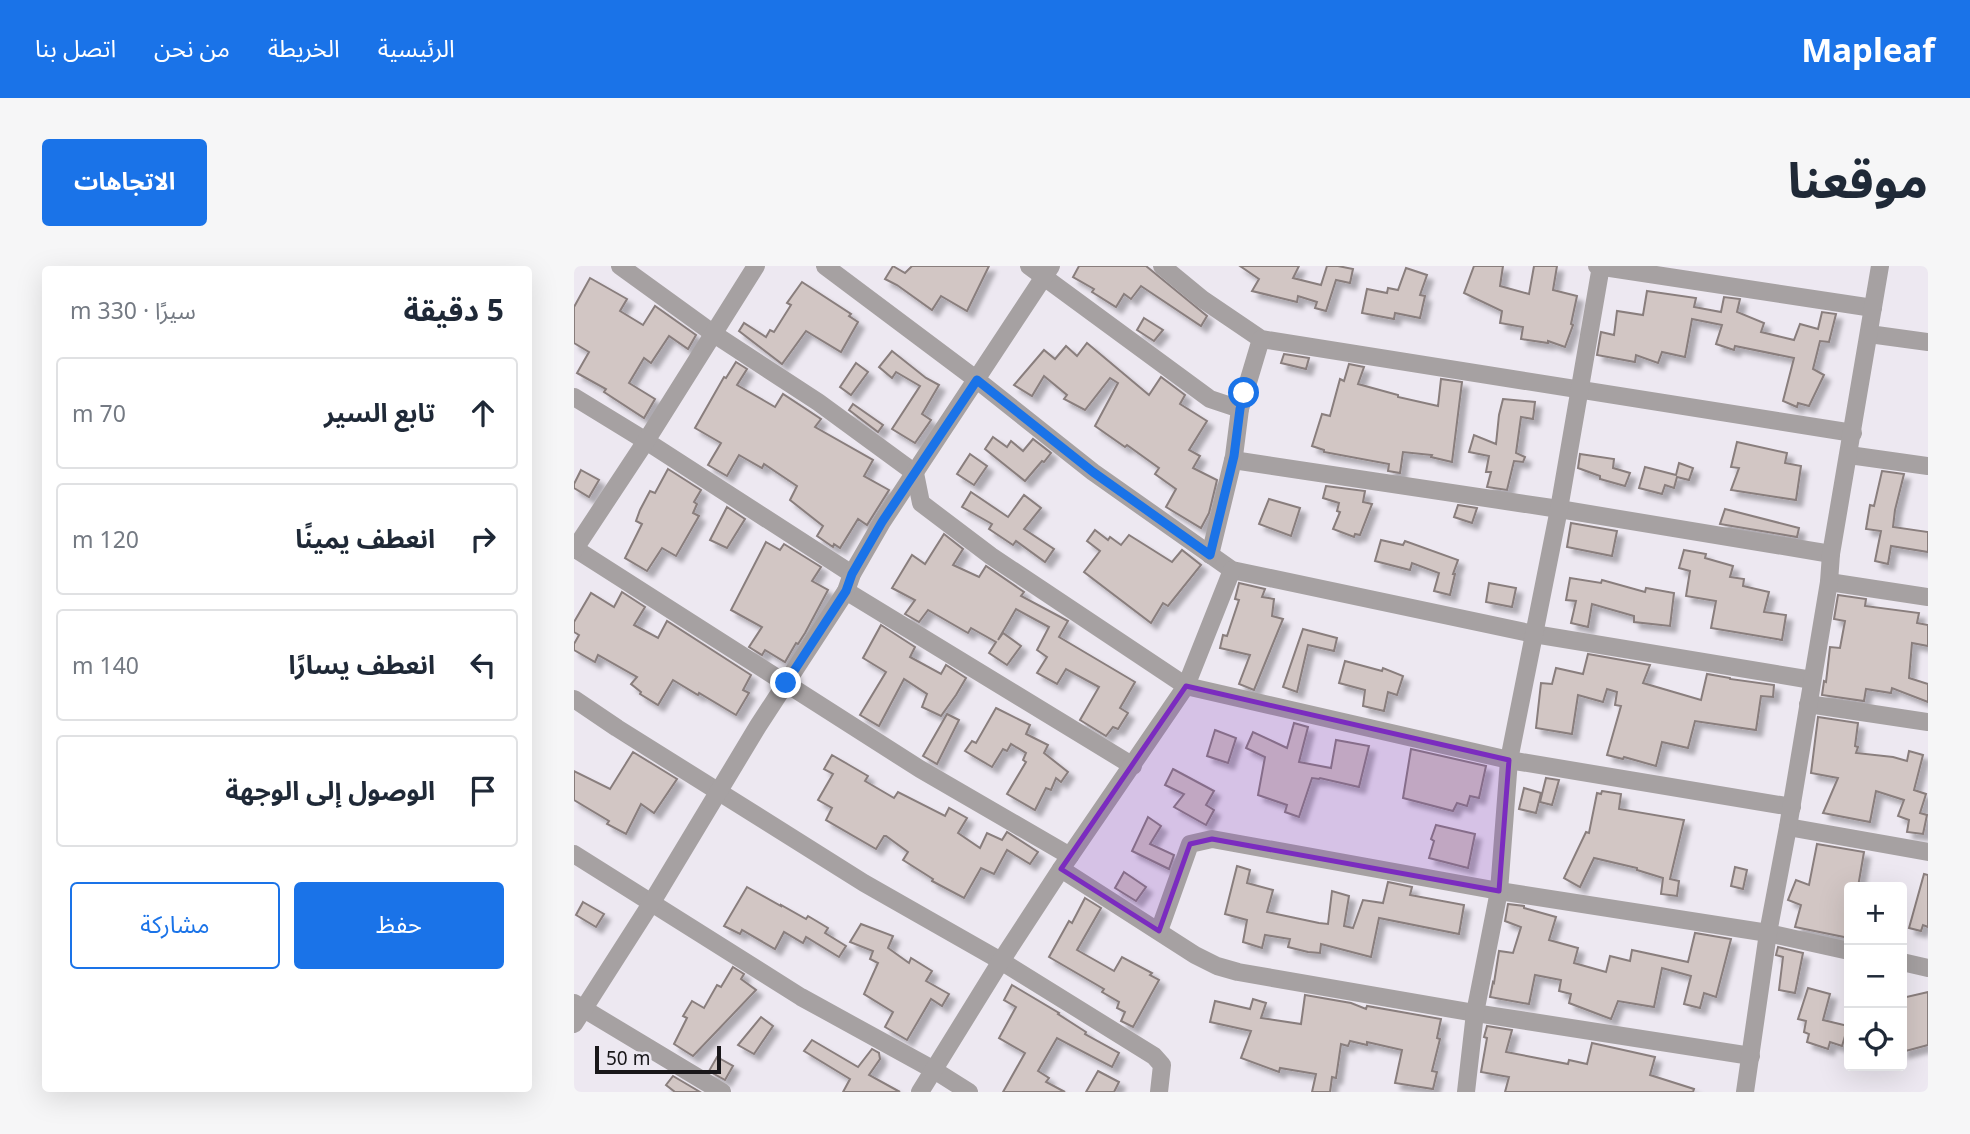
<!DOCTYPE html>
<html lang="ar">
<head>
<meta charset="utf-8">
<style>
  body { margin:0; font-family:"Noto Sans","Noto Sans Arabic",sans-serif; background:#f6f6f7; color:#1f2937; direction:rtl }
  .controls { position:absolute; right:21px; bottom:21px; display:grid; overflow:hidden; border-radius:7px; box-shadow:0 7px 28px #0002 }
  .controls button { width:63px; height:63px; display:grid; place-items:center; padding:0; border:0; border-bottom:2px solid #e0e1e3; background:#fff; color:#1f2937; font:35px sans-serif }
  .scale { position:absolute; left:21px; bottom:18px; width:126px; box-sizing:border-box; padding-left:7px; border:4px solid #19171a; border-top:0; font-size:19px; line-height:24px; white-space:nowrap; color:#19171a; -webkit-text-stroke:5px #ede8f1; paint-order:stroke }
  .stop { position:absolute; width:21px; height:21px; margin:-16px; border:5px solid #1a73e8; border-radius:50%; background:#fff }
  .stop.end { background:#1a73e8; border-color:#fff; box-shadow:0 2px 7px #0008 }
  .list { margin:0; padding:0; list-style:none }
  h2 { display:flex; justify-content:space-between; align-items:center; height:91px; margin:0; padding:0 28px; font-size:30px }
  h2 small { font-size:23px; font-weight:400; color:#747a83 }
  .list li { display:grid; grid-template-columns:46px 1fr auto; gap:21px; align-items:center; box-sizing:border-box; height:112px; margin:0 14px 14px; padding:0 14px; border:2px solid #e0e1e3; border-radius:7px }
  .list b { display:block; font-size:26px; white-space:nowrap }
  .list em { font-size:23px; font-style:normal; color:#747a83 }
  .actions { display:flex; gap:14px; padding:21px 28px }
  .actions a { flex:1; padding:16px 0; border:2px solid #1a73e8; border-radius:7px; text-align:center; font-size:24px; color:#1a73e8 }
  .actions .main { background:#1a73e8; color:#fff }
  .icon { flex:none; width:38px; height:38px; fill:none; stroke:currentColor; stroke-width:2; stroke-linecap:round; stroke-linejoin:round }
  .map { position:relative; flex:none; width:1354px; height:826px; overflow:hidden; direction:ltr; border-radius:7px }
  header { display:flex; align-items:center; gap:42px; box-sizing:border-box; height:98px; padding:0 35px; background:#1a73e8; color:#fff }
  header strong { font-size:33px }
  nav { display:flex; gap:38px; margin-inline-start:auto; font-size:24px }
  .intro { display:flex; align-items:center; justify-content:space-between; box-sizing:border-box; height:168px; padding:0 42px }
  h1 { margin:0; font-size:49px }
  .button { padding:18px 32px; border-radius:7px; background:#1a73e8; color:#fff; font-size:24px; font-weight:700 }
  main { display:flex; gap:42px; padding:0 42px }
  aside { flex:1; background:#fff; border-radius:7px; box-shadow:0 7px 28px #0002 }
  .map>svg:first-child { display:block }
  .building { fill:#d2c6c4; stroke:#897e7d; stroke-width:2; filter:url(#shadow) }
  .lines { fill:none; stroke-linecap:round; stroke-linejoin:round }
  .minor { stroke:#a6a1a2; stroke-width:18 }
  .route { stroke:#1a73e8; stroke-width:9 }
  .marked { fill:#7b2cbf; fill-opacity:0.2; stroke:#7b2cbf; stroke-width:5; stroke-linejoin:round }
</style>
</head>
<body>
<header>
<strong>Mapleaf</strong>
<nav><a>الرئيسية</a><a>الخريطة</a><a>من نحن</a><a>اتصل بنا</a></nav>
</header>
<div class="intro"><h1>موقعنا</h1><a class="button">الاتجاهات</a></div>
<main>
<div class="map">
<svg width="1354" height="826" viewBox="0 0 1354 826">
  <defs>
    <filter id="shadow"><feDropShadow dx="6" dy="6" stdDeviation="2" flood-color="#0004"/></filter>
  </defs>
  <rect width="100%" height="100%" fill="#ede8f1"/>
  <g class="building">
    <path d="M319 0 331 7 338 0H415L393 45 367 30 358 44 323 19 311 13Z"/>
    <path d="M505 0H572L633 50 627 60 567 20 557 33 550 28 542 41 518 26 520 23 499 11Z"/>
    <path d="M666 0H725L719 12 747 19 753 0H764L779 3 776 17 762 14 752 45 741 42 743 36 724 30 723 36 678 25 685 13Z"/>
    <path d="M900 0H929L926 20 955 28 960 0H983L979 24 1003 30 997 58 999 59 991 81 974 75V77L947 73 949 61 926 57 928 45 890 27Z"/>
    <path d="M832 2 853 9 846 29 851 30 846 52 821 47 820 53 788 47 793 23 813 27 814 22 824 24Z"/>
    <path d="M16 12 53 33 46 45 69 59 81 40 122 69 114 83 95 70 77 97 70 92 55 117 81 133 70 152 30 126 32 123 3 107 15 86 0 77V41Z"/>
    <path d="M228 16 277 48 275 50 284 56 267 86 232 65 208 98 165 65 170 57 192 71 196 64 200 66 217 39 213 37Z"/>
    <path d="M1073 25 1122 32 1120 41 1147 46 1150 31 1166 33 1163 46 1190 57 1187 66 1220 74 1226 58 1244 63 1248 46 1262 48 1255 76 1246 75 1239 103 1250 109 1235 140 1224 137 1223 141 1209 135 1220 92 1161 80 1160 84 1142 78 1148 59 1118 53 1111 91 1088 86 1084 97 1062 89 1061 96 1023 89 1027 66 1040 69 1043 45 1069 49Z"/>
    <path d="M570 52 589 64 580 75 563 64Z"/>
    <path d="M513 77 575 129 587 111 611 129 606 138 633 155 615 184 626 190 619 202 643 214 635 247 627 262 592 241 602 223 581 208 585 202 553 179 551 181 521 160 544 117 536 112 511 144 490 133 493 129 470 110 458 130 440 119 470 84 481 93 492 80 503 90Z"/>
    <path d="M318 85 352 112 365 119 348 148 357 154 341 177 318 163 346 120 322 106 318 112 305 101Z"/>
    <path d="M710 88 735 92 732 103 707 97Z"/>
    <path d="M162 96 173 103 163 119 201 141 209 128 247 153 241 161 299 194 290 210 315 224 293 259 284 253 266 282 260 278 259 281 243 270 249 260 216 234 223 220 190 198 188 202 165 189 153 210 134 199 147 177 121 162 150 111 152 112Z"/>
    <path d="M282 97 294 106 277 129 266 121Z"/>
    <path d="M775 98 790 101 784 118 824 129V131L864 140 867 113 888 116 878 196 857 191 858 189 829 186 826 207 814 205 815 198 750 186V184L738 180 748 148 756 150 766 113 770 115Z"/>
    <path d="M929 133 961 136 959 153 947 151 942 187 951 191 949 196 940 195 933 224 913 221 917 206H912L915 190 895 186 900 169 922 178 925 149Z"/>
    <path d="M279 138 309 159 304 166 275 144Z"/>
    <path d="M419 171 433 181 437 175 449 185 459 173 477 187 470 196 468 195 451 215 411 183Z"/>
    <path d="M1163 176 1213 187 1211 197 1227 200 1222 234 1157 224 1165 202 1157 201Z"/>
    <path d="M396 188 413 200 400 219 383 208Z"/>
    <path d="M1006 188 1040 193 1039 202 1056 207 1051 220 1026 213V210L1004 202Z"/>
    <path d="M1105 197 1119 202 1115 214 1103 211 1100 222 1091 219 1088 228 1065 222 1071 201 1102 209Z"/>
    <path d="M94 203 127 224 120 236 123 238 119 247 125 250 102 290 88 282 73 305 51 292 68 258 62 255 66 244 76 225 81 227Z"/>
    <path d="M7 204 25 214 15 231 0 222V218Z"/>
    <path d="M1308 205 1330 208 1321 244 1319 261 1354 266V286L1317 280 1314 298 1301 295 1307 265 1292 263 1296 239 1300 240Z"/>
    <path d="M752 220 791 225 789 236 798 238 786 269 781 268 780 271 759 263 766 246 763 245 765 237 749 232Z"/>
    <path d="M397 226 434 251 450 229 467 242 450 263 480 283 471 296 442 275 439 279 415 263 418 258 388 241Z"/>
    <path d="M695 233 726 242 717 270 685 258Z"/>
    <path d="M884 239 903 242 898 257 880 251Z"/>
    <path d="M153 241 171 253 153 282 136 274Z"/>
    <path d="M1151 243 1225 262 1223 271 1146 258Z"/>
    <path d="M997 257 1043 265 1038 290 993 281Z"/>
    <path d="M521 264 534 274 536 271 547 279 555 269 598 296 608 284 627 299 594 340 589 337 577 357 510 306 526 285 513 275Z"/>
    <path d="M370 268 389 283 379 299 405 311 412 300 450 326 447 330 494 355 485 371 561 416 546 442 554 447 544 463 539 461 532 470 506 454 525 421 492 403 483 418 463 407 473 391 463 384 475 361 442 343 424 374 429 367 447 380 433 399 415 387 422 376 397 362 394 367 354 344 345 356 331 348 341 334 318 322 338 289 351 298Z"/>
    <path d="M807 274 829 279 831 275 884 294 879 308H881L876 329 860 325 865 307 838 297 836 304 801 295Z"/>
    <path d="M192 276 206 284 210 278 247 301 238 315 254 324 231 367 224 378 222 377 211 396 191 384 188 389 175 381 188 361 157 344Z"/>
    <path d="M1110 284 1132 288 1131 292 1159 300 1156 311 1170 313 1169 320 1195 326 1190 346 1212 349 1208 374 1137 362 1142 335 1112 330 1116 305 1105 302Z"/>
    <path d="M996 312 1027 317 1028 314 1071 326 1072 322 1100 327 1096 360 1060 356V350L1018 338 1014 361 997 357 1002 335 992 334Z"/>
    <path d="M665 317 691 323 688 331 700 333 698 350 709 353 680 424 665 418 676 389 646 382 649 369 653 370 665 334 661 333Z"/>
    <path d="M915 317 942 322 938 341 912 336Z"/>
    <path d="M48 326 71 341 60 359 84 372 93 355 177 409 169 424 175 427 162 449 125 427 124 429 99 414 84 439 66 428 67 426 57 418 63 411 24 389 21 396 0 384V378L5 369 0 366V356L17 327 40 341Z"/>
    <path d="M1264 329 1292 333 1291 340 1345 347 1343 357 1354 359V380L1338 377 1335 412 1354 418V436L1318 422 1317 427 1292 423 1290 435 1248 429 1250 415 1252 416 1256 381 1266 382 1271 355 1260 353Z"/>
    <path d="M307 359 341 381 336 391 367 408 372 399 392 412 382 429 367 450 348 441 353 428 330 413 305 460 286 449 312 406 289 392Z"/>
    <path d="M729 363 763 372 760 385 734 379 723 426 709 421Z"/>
    <path d="M1014 388 1076 399 1069 417 1127 434 1133 408 1156 412V413L1200 419 1199 431 1187 430 1182 464 1121 455 1114 482 1088 476 1082 500 1050 491 1049 493 1033 489 1047 440 1041 439 1043 426 1033 423 1029 436 1004 429 998 468 962 462 967 417 978 418 982 402 1009 408Z"/>
    <path d="M771 395 808 405 809 402 829 410 823 429 814 426 810 445 789 440 791 424 765 417Z"/>
    <path d="M422 442 456 459 452 468 474 479 470 487 494 506 487 516 482 512 477 524 472 522 461 544 433 528 452 496 449 494 452 487 437 478 433 485 429 483 418 501 391 485 398 475 402 477Z"/>
    <path d="M373 448 385 454 363 498 349 490Z"/>
    <path d="M1244 451 1284 457 1281 480 1284 481 1282 487 1319 491 1333 495 1335 485 1349 489 1340 524 1352 528 1346 547 1353 549 1349 568 1333 566 1335 554 1324 550 1330 534 1302 525 1296 556 1249 547 1264 512 1237 507Z"/>
    <path d="M720 457 734 461 725 496 757 502 762 474 795 480 785 521 746 512 745 513 738 512 725 551 711 546 713 539 684 529 691 491 672 482 679 466 713 482Z"/>
    <path d="M641 464 662 472 654 497 633 490Z"/>
    <path d="M837 483 912 500 905 532 896 530 893 540 883 537 879 545 829 532Z"/>
    <path d="M59 486 103 513 80 547 67 538 52 568 33 558 35 555 0 534V505L36 523Z"/>
    <path d="M258 489 294 510 291 515 320 532 324 526 371 550 375 542 393 552 384 567 406 582 413 567 428 574 433 566 464 586 456 598 433 584 420 608 407 602 390 632 358 615 359 613 329 594 334 586 312 570H310L302 583 252 554 258 542 244 534 259 508 250 503Z"/>
    <path d="M599 503 640 525 632 539 640 544 632 559 600 541 610 528 591 519Z"/>
    <path d="M972 512 985 514 978 539 966 536Z"/>
    <path d="M950 522 967 527 962 547 945 543Z"/>
    <path d="M1028 525 1047 528 1045 543 1110 554 1096 613 1105 615 1103 630 1087 628 1089 612 1063 604V602L1020 592 1006 621 990 612 1012 566 1015 567 1023 527 1027 528Z"/>
    <path d="M574 551 587 560 576 578 600 589 595 603 558 585Z"/>
    <path d="M862 559 901 568 894 602 855 592 860 575 857 573Z"/>
    <path d="M1243 578 1290 586 1284 621H1275V672L1221 661 1227 639 1214 634 1222 614 1235 619Z"/>
    <path d="M663 600 676 604 673 617 699 624 693 646 745 657 754 658 758 625 775 630 770 660 779 662 789 634 809 637 814 616 838 621 836 629 890 639 885 668 805 652 797 691 747 678 746 687 734 686 714 681 716 673 691 669 688 682 669 676 673 654 651 648Z"/>
    <path d="M1161 601 1173 604 1169 623 1157 620Z"/>
    <path d="M550 606 572 621 562 635 541 622Z"/>
    <path d="M1350 608 1354 609V661L1349 659 1347 665 1335 662Z"/>
    <path d="M173 621 207 640V639L232 653 234 650 254 662 251 667 272 680 265 691 232 671 229 677 210 666 201 683 168 664 166 668 150 660Z"/>
    <path d="M511 632 527 642 503 684 540 705 548 691 578 707 576 709 585 714 559 761 547 755 551 746 543 742 545 736 528 726 530 723 475 691 495 655 498 657Z"/>
    <path d="M9 636 30 648 22 661 2 649Z"/>
    <path d="M934 638 950 640V642L982 651 975 674 1004 682 1000 697 1032 706 1036 690 1056 695 1058 684 1114 696 1121 667 1157 673 1142 731 1130 727 1126 742 1110 738 1117 710 1088 702 1080 741 1044 735 1037 753 995 737 997 728 985 725 987 714 961 709 955 738 916 731 919 716 920 717 925 685 939 687 947 661 931 655Z"/>
    <path d="M287 658 319 670 314 682 335 697 337 692 358 705 352 715 375 728 368 740 357 733 333 774 311 761 319 746 290 728 304 697 296 693 299 685 276 676Z"/>
    <path d="M1204 681 1229 687 1221 727 1205 724 1209 691 1202 689Z"/>
    <path d="M159 701 170 708 167 713 182 724 119 790 100 778 113 752 109 750 118 735 130 742 143 719 147 721Z"/>
    <path d="M438 719 485 747 484 748 512 766 511 768 545 787 538 801 483 772 464 805 475 812 472 816 491 826H429L451 787 425 772 442 741 430 734Z"/>
    <path d="M1234 722 1256 728 1249 754 1274 760 1268 780 1256 776 1254 783 1233 776 1235 768 1230 766 1232 755 1224 753Z"/>
    <path d="M1354 726V779L1328 786V732Z"/>
    <path d="M731 729 777 737 792 743 793 740 867 753 863 772 866 773 858 805 863 806 859 823 821 817 828 784 793 776V779L776 775 774 780 767 778 762 812 758 811 756 826H738L742 808 706 802 705 806 667 792 677 765 636 756 641 735 676 743 679 733 692 737 687 752 727 758Z"/>
    <path d="M187 751 199 760 180 788 164 779Z"/>
    <path d="M913 760 938 764 932 786 994 798 995 794 1013 798 1018 777 1081 791 1076 809 1120 823 1119 826H931L935 811 907 806 913 772 910 771Z"/>
    <path d="M238 774 284 801 298 783 305 787 306 793 295 809 326 826H269L276 813 230 785Z"/>
    <path d="M143 791 159 800 151 814 135 805Z"/>
    <path d="M524 805 545 816 540 826H512Z"/>
    <path d="M99 810 126 826H101L92 819Z"/>
  </g>
  <g class="lines">
    <g class="minor">
      <path d="M46 0 140 68 244 136 341 207 347 237 417 290 612 420 935 494 1218 541"/>
      <path d="M251 0 403 114 519 206 658 304 960 368 1238 414"/>
      <path d="M455 0 636 133 666 143"/>
      <path d="M588 0 628 33 687 73 1279 167"/>
      <path d="M1023 0 1299 42"/>
      <path d="M1295 68 1354 76"/>
      <path d="M0 131 72 175 278 308"/>
      <path d="M1275 189 1354 200"/>
      <path d="M659 194 985 243 1257 288"/>
      <path d="M0 282 346 503 496 590"/>
      <path d="M0 284 72 175 182 0"/>
      <path d="M636 289 660 190 666 143 687 73"/>
      <path d="M1255 316 1354 331"/>
      <path d="M272 325 559 500"/>
      <path d="M0 433 43 462 290 617 427 695 580 790 588 799 585 826"/>
      <path d="M1234 438 1354 456"/>
      <path d="M1214 561 1354 586"/>
      <path d="M0 588 227 731 360 804 395 826"/>
      <path d="M487 603 621 689 643 700 664 706 901 747 1177 790"/>
      <path d="M585 665 616 578 638 573 925 625 1194 667 1275 685"/>
      <path d="M1328 696 1354 702"/>
      <path d="M0 737 148 826"/>
      <path d="M0 758 78 636 184 460 272 325 278 308 308 256 477 0"/>
      <path d="M346 826 427 695 487 603 612 420 658 304"/>
      <path d="M892 826 901 747 925 625 935 494 985 243 1027 0"/>
      <path d="M1171 826 1194 667 1214 561 1255 316 1257 288 1306 0"/>
    </g>
  </g>
  <g class="lines">
    <path class="route" d="M212 417 272 325 278 308 308 256 403 114 519 206 636 289 660 190 666 143 670 127"/>
  </g>
  <path class="marked" d="M612 420 935 494 925 625 638 573 616 578 585 665 487 603Z"/>
</svg>
<div class="controls">
<button>+</button>
<button>−</button>
<button><svg class="icon" aria-label="locate" viewBox="0 0 24 24"><circle cx="12" cy="12" r="6"/><path d="M12 2v4M12 18v4M2 12h4M18 12h4"/></svg></button>
</div>
<div class="scale">50 m</div>
<div class="stop" style="left:670px;top:127px"></div>
<div class="stop end" style="left:212px;top:417px"></div>
</div>
<aside>
<h2>5 دقيقة<small>سيرًا · 330 m</small></h2>
<ul class="list">
<li><svg class="icon" aria-label="ahead" viewBox="0 0 24 24"><path d="M12 20V5M6 11l6-6 6 6"/></svg><div><b>تابع السير</b></div><em>70 m</em></li>
<li><svg class="icon" aria-label="right" viewBox="0 0 24 24"><path d="M7 20v-9h11M14 6l5 5-5 5"/></svg><div><b>انعطف يمينًا</b></div><em>120 m</em></li>
<li><svg class="icon" aria-label="left" viewBox="0 0 24 24"><path d="M17 20v-9H6M10 6l-5 5 5 5"/></svg><div><b>انعطف يسارًا</b></div><em>140 m</em></li>
<li><svg class="icon" aria-label="arrive" viewBox="0 0 24 24"><path d="M6 21V4h12l-3 4 3 4H6"/></svg><div><b>الوصول إلى الوجهة</b></div></li>
</ul>
<div class="actions"><a class="main">حفظ</a><a>مشاركة</a></div>
</aside>
</main>
</body>
</html>
